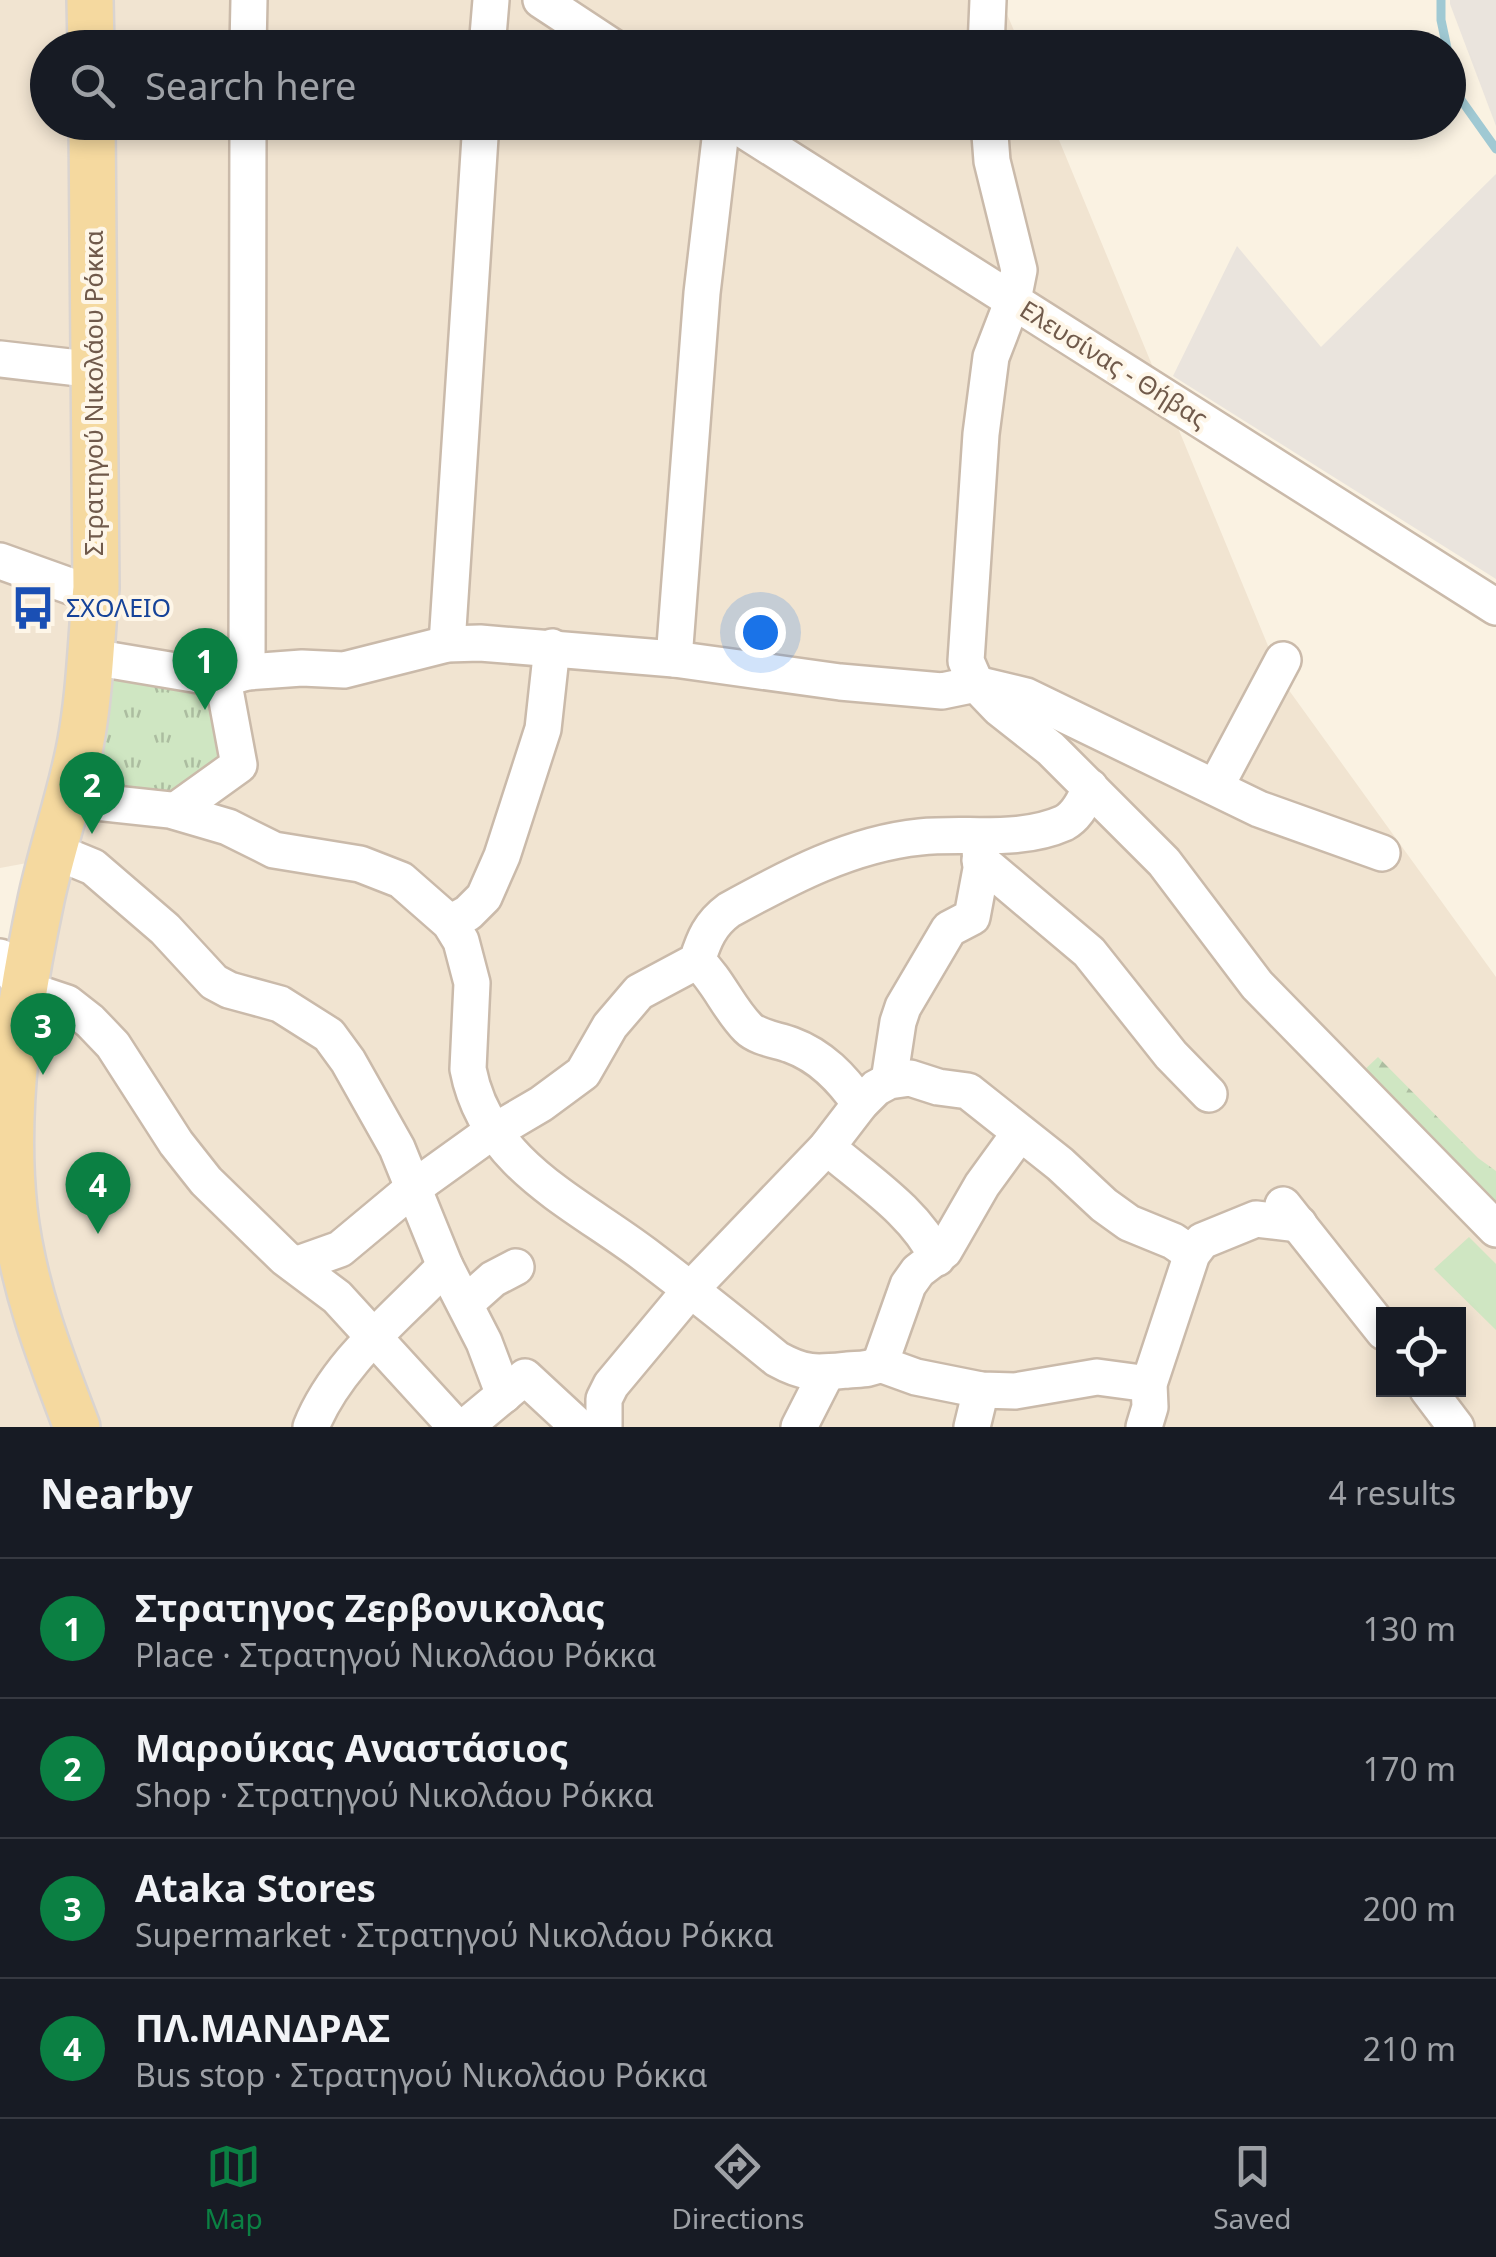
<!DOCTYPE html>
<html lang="en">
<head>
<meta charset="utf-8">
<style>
  body { margin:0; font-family:"Noto Sans",sans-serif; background:#20242c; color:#f1f3f6 }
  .controls { position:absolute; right:30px; bottom:30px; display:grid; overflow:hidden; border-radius:0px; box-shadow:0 5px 15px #0003 }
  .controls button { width:90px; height:90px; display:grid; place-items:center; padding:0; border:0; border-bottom:2px solid #363941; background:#171b24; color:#f1f3f6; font:50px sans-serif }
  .you { position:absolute; left:760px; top:632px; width:35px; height:35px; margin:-25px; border:8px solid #fff; border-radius:50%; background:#1a73e8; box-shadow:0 0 0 15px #1a73e833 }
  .badge { display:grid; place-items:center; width:65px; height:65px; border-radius:50%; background:#0b8043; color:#fff; font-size:32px; font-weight:700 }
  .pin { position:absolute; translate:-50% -82px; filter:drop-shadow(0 2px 5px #0008) }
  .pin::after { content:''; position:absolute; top:52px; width:35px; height:30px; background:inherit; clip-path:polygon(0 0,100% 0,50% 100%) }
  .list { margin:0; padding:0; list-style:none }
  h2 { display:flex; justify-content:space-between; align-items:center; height:130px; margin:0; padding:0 40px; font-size:42px }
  h2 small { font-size:32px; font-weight:400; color:#9ea1a6 }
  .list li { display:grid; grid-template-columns:65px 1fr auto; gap:30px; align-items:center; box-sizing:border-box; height:140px; padding:0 40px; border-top:2px solid #363941 }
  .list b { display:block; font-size:38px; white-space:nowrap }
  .list p { margin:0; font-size:32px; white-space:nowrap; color:#9ea1a6 }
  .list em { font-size:32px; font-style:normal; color:#9ea1a6 }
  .icon { flex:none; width:55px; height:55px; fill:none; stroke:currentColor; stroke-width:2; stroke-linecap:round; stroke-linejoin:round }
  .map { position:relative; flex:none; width:1496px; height:1427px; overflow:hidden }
  .search { position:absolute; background:#171b24; box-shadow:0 5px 15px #0003; left:30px; right:30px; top:30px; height:110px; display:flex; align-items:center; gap:25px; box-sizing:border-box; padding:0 35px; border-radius:55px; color:#9ea1a6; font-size:38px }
  .sheet { height:690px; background:#171b24 }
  nav { display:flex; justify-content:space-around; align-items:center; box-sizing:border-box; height:140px; border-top:2px solid #363941; background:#171b24; font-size:28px; color:#9ea1a6 }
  nav a { display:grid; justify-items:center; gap:5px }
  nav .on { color:#0b8043 }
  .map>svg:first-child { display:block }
  .residential { fill:#f1e4d1; fill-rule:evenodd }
  .industrial { fill:#eae4dd }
  .forest { fill:url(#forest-firs) }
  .park { fill:url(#park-tufts) }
  .garden { fill:#cfe6c2 }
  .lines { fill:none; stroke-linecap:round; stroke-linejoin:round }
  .stream { stroke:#a0c9d3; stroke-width:9 }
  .minor-casing { stroke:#cabaaa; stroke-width:40 }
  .major-casing { stroke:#dad4d0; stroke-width:50 }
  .minor { stroke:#fff; stroke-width:35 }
  .major { stroke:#f5d99f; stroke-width:45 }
  .labels { text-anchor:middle; stroke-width:8; stroke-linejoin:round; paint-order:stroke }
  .street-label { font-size:25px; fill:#705a4b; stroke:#fef6e8 }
  .transit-label { font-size:25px; fill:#164399; stroke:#fef6e8; text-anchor:start }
</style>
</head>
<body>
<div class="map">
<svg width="1496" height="1427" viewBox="0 0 1496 1427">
  <defs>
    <pattern id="forest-firs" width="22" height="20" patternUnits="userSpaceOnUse" patternTransform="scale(2.5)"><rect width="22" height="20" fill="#cfe6c2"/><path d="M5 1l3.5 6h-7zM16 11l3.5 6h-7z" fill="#acbda0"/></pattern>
    <pattern id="park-tufts" width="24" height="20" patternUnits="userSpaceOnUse" patternTransform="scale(2.5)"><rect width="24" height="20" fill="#cfe6c2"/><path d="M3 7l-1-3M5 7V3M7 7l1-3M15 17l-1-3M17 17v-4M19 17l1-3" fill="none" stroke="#acbda0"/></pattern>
  </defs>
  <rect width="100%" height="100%" fill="#faf2e2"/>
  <path class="residential" d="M0 0H1001L1021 47 48 48V122L1052 123 1283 682 1496 977V1427H0V1043L63 883 27 863 0 868ZM1384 1314H1458V1390H1384Z"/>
  <g class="industrial">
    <path d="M1450 0H1496V126L1450 4Z"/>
    <path d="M1496 174V579L1173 376 1237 246 1321 347Z"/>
  </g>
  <path class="forest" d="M1378 1057 1478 1158 1496 1171V1213L1360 1074Z"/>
  <path class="park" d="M108 672 214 687 224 758 183 792 88 782Z"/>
  <path class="garden" d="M1469 1237 1496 1264V1330L1434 1269Z"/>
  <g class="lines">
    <g class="stream">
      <path d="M1441 0V20L1447 48"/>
      <path d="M1448 53 1459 97 1496 149"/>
    </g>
    <g class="minor-casing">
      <g id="minor">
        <path d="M541 0 614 48"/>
        <path d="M248 48 249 0"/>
        <path d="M487 48 491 0"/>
        <path d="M986 48 988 0"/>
        <path d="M731 122 1496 607"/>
        <path d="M989 122 992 161 1019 270 1013 300 991 357 981 434 966 661 976 684 999 708 1051 749 1164 862 1257 985 1496 1229"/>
        <path d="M0 359 96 370"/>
        <path d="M0 561 95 595"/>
        <path d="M447 644 481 122"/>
        <path d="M92 657 223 679 247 672 302 668 344 670 447 644 480 643 674 659 840 682 942 691 976 684 1026 696 1259 809 1382 853"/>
        <path d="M674 659 702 293 722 122"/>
        <path d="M247 672 248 122"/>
        <path d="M1216 786 1283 660"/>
        <path d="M68 799 170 810 228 827 274 850 360 864 401 880 450 923 461 941 472 983 468 1069C486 1164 575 1202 644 1254 689 1288 733 1323 777 1359 806 1375 817 1373 848 1370 861 1369 869 1370 880 1364L916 1377 981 1390 1015 1391 1097 1377 1149 1384"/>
        <path d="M175 811 239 765 223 679"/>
        <path d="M54 851 93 867 165 929 214 982 229 990 280 1004 329 1035 348 1061 397 1148 445 1266 484 1342 504 1395"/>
        <path d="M980 860 1089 952 1171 1055 1209 1094"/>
        <path d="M450 923 468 913 484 897 502 856 543 729 552 647"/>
        <path d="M0 957 25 989 67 1003 90 1021 113 1045 176 1143 206 1181 285 1258 337 1297 456 1427"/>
        <path d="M697 961C718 980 728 1008 748 1028 758 1038 778 1040 791 1045 821 1056 842 1078 860 1104"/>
        <path d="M889 1081 898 1022 903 1007 949 929 972 917 981 869 980 846"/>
        <path d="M827 1147C865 1180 916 1212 937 1258"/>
        <path d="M1283 1205 1384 1332"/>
        <path d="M295 1265 340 1249 412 1189 483 1138 541 1104 583 1073 610 1026 639 992 697 961C704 939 710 924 729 910 789 877 851 844 920 837 967 832 1019 843 1064 823 1077 816 1085 800 1090 787"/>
        <path d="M465 1304 493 1279 516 1267"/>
        <path d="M880 1364 908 1285 918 1271 944 1251 982 1185 1019 1134"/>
        <path d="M1428 1390 1456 1427"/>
        <path d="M311 1427C337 1362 398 1316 445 1266"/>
        <path d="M465 1427 525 1377 579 1427"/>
        <path d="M604 1427V1399L611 1385 691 1289 827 1147 860 1104 876 1088 889 1081 910 1078 938 1087 968 1091 1060 1164 1104 1205 1129 1223 1173 1241 1192 1254"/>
        <path d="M799 1427 826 1374"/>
        <path d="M972 1427 981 1390"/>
        <path d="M1144 1427 1150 1407 1149 1384 1192 1254 1202 1241 1256 1219 1299 1224"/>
      </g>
    </g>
    <g class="major-casing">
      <g id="major">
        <path d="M90 0 91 48"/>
        <path d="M77 1427C50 1357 22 1284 14 1209 3 1108 20 999 41 900 52 848 70 798 80 746 90 694 91 640 96 588L92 122"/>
      </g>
    </g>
    <use href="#minor" class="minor"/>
    <use href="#major" class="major"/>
  </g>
  <defs>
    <g id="bus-bare" transform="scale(3.45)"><path d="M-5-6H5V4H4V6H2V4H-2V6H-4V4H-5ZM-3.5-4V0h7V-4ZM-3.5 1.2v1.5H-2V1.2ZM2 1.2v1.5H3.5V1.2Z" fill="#1a4fb4" stroke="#fef6e8" stroke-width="2.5" paint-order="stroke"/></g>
  </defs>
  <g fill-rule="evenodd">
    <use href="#bus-bare" x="33" y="608"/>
  </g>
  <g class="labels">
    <g class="street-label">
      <text transform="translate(1114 364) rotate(32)" y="9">Ελευσίνας - Θήβας</text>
      <text transform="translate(94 393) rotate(-90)" y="9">Στρατηγού Νικολάου Ρόκκα</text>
    </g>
    <g class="transit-label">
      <text x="66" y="617">ΣΧΟΛΕΙΟ</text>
    </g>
  </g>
</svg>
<div class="controls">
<button><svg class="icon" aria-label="locate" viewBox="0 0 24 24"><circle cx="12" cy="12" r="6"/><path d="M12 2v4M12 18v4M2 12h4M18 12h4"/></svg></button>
</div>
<div class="you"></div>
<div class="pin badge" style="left:205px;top:710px">1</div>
<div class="pin badge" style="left:92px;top:834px">2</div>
<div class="pin badge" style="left:43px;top:1075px">3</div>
<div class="pin badge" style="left:98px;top:1234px">4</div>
<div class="search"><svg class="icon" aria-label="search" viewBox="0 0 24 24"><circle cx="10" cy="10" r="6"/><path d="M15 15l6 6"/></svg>Search here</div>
</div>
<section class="sheet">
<h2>Nearby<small>4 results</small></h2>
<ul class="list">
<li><span class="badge">1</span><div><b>Στρατηγος Ζερβονικολας</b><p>Place · Στρατηγού Νικολάου Ρόκκα</p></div><em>130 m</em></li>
<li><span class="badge">2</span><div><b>Μαρούκας Αναστάσιος</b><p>Shop · Στρατηγού Νικολάου Ρόκκα</p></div><em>170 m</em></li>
<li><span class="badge">3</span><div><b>Ataka Stores</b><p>Supermarket · Στρατηγού Νικολάου Ρόκκα</p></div><em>200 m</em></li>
<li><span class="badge">4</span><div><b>ΠΛ.ΜΑΝΔΡΑΣ</b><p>Bus stop · Στρατηγού Νικολάου Ρόκκα</p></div><em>210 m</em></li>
</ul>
</section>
<nav>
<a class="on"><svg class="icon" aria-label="map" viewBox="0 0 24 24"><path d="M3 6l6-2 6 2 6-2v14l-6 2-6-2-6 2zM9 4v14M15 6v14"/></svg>Map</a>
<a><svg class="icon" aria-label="directions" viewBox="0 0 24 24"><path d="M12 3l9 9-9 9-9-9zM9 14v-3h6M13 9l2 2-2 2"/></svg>Directions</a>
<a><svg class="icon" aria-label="saved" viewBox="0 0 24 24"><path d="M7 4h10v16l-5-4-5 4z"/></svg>Saved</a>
</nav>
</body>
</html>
